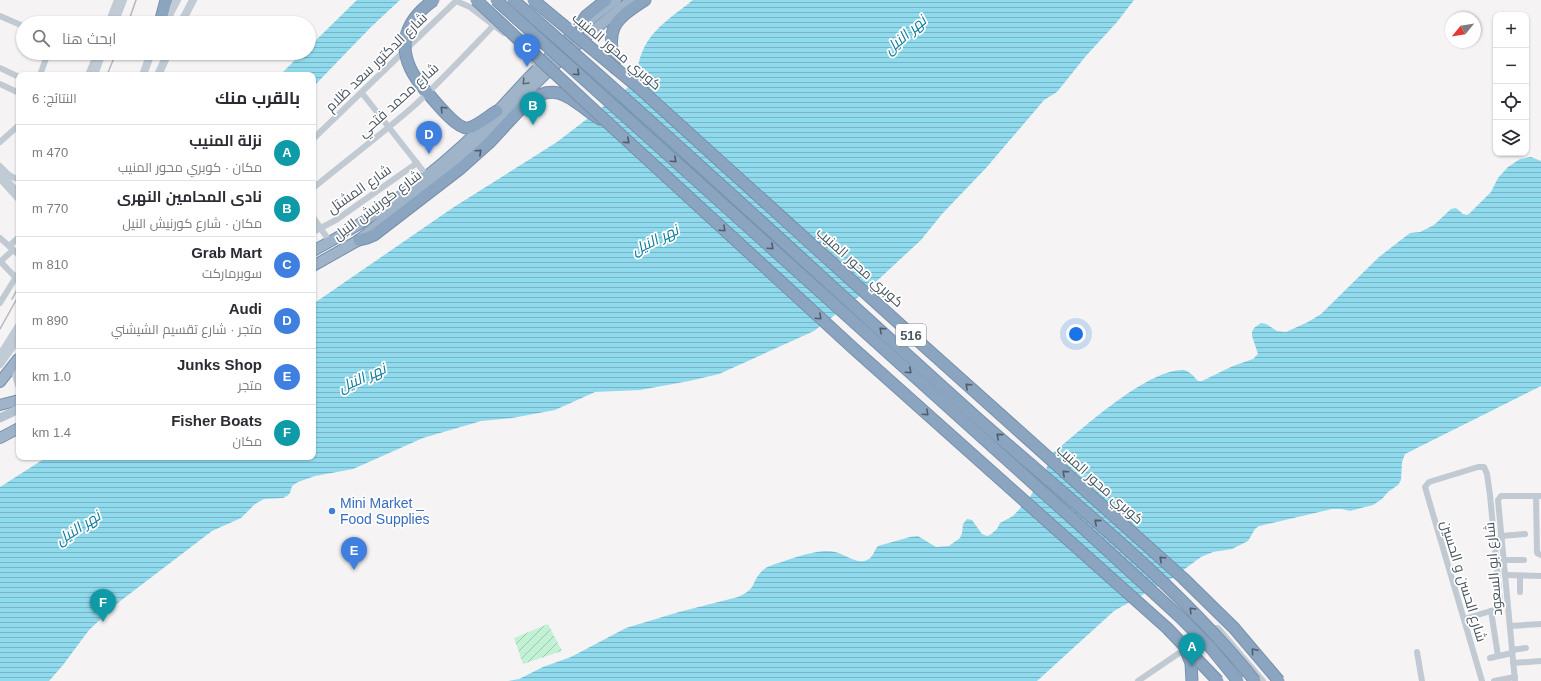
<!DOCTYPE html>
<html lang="ar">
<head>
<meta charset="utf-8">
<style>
  body { margin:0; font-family:Helvetica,Cairo,sans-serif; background:#f7f7f7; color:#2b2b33; direction:rtl }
  .controls { position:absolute; right:12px; top:12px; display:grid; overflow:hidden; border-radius:8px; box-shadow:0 1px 3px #0004 }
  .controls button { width:36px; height:36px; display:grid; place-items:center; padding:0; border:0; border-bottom:1px solid #e1e1e2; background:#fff; color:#2b2b33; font:20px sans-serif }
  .compass { position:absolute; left:1445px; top:12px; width:36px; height:36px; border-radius:50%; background:#fff; box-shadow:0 1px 3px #0004; rotate:240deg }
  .you { position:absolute; left:1076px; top:334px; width:14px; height:14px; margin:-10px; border:3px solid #fff; border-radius:50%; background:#1a73e8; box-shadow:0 0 0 6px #1a73e833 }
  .badge { display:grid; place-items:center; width:26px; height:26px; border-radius:50%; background:#d93025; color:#fff; font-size:13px; font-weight:700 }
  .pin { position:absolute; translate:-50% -33px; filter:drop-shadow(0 1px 2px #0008) }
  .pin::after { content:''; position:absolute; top:21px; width:14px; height:12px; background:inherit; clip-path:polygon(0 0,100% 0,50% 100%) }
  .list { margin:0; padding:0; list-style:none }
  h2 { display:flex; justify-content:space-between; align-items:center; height:52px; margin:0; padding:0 16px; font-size:17px }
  h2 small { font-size:13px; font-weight:400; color:#7c7c81 }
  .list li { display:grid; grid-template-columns:26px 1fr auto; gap:12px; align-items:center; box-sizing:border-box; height:56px; padding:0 16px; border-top:1px solid #e1e1e2 }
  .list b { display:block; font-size:15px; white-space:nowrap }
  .list p { margin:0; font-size:13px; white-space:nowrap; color:#7c7c81 }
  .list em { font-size:13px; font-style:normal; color:#7c7c81 }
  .icon { flex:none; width:22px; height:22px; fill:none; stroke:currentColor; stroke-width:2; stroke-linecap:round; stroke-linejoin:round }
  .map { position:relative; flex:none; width:1541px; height:681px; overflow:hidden; direction:ltr }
  .search { position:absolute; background:#fff; box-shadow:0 1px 3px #0004; left:16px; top:16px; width:300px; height:44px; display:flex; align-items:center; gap:10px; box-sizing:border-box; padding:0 14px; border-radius:22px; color:#7c7c81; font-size:15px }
  .panel { position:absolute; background:#fff; box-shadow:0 1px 3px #0004; left:16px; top:72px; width:300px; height:388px; border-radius:8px; direction:rtl }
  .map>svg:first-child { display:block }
  .garden { fill:url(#garden-furrows) }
  .water { fill:url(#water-rules) }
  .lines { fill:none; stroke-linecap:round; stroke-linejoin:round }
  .trunk-casing { stroke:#7690ad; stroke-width:12 }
  .motorway-casing { stroke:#7690ad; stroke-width:13 }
  .minor { stroke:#c1cad2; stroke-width:6 }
  .secondary { stroke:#c1cbd6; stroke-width:8 }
  .primary { stroke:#b3c2d1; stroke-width:9 }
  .trunk { stroke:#9fb4c9; stroke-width:10 }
  .motorway { stroke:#8ba5c1; stroke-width:11 }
  .rail { stroke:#b5b8bd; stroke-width:1.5 }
  .motorway-bridge-casing { stroke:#7690ad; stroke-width:13; stroke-linecap:butt }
  .motorway-bridge { stroke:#8ba5c1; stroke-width:11 }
  .oneway { stroke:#505e6b }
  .oneway2 { stroke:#5b6976 }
  .shop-dot { fill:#3f7fe0; stroke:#fff; stroke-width:1.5 }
  .labels { text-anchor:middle; stroke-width:3.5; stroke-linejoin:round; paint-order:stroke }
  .shield { fill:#fff; stroke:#808990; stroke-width:1 }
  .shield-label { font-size:13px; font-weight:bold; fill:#4a5661 }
  .street-label { font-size:14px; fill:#4a5661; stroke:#fff }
  .shop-label { font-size:14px; fill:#366cbe; stroke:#fff; text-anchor:start }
  .water-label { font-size:15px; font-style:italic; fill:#0c7c9b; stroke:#fff }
</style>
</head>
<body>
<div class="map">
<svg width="1541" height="681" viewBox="0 0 1541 681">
  <defs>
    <pattern id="garden-furrows" width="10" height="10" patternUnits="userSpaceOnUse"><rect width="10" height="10" fill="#c3f1d5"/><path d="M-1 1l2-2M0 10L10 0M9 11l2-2" fill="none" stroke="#a0c6b0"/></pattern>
    <pattern id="water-rules" width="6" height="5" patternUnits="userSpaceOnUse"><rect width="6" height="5" fill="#90daee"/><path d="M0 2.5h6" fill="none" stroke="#78b4c4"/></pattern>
  </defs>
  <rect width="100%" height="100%" fill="#f5f3f3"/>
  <path class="garden" d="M548 624 562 651 523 664 514 638Z"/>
  <g class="water">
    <path d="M357 0H400L371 27 313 87V75H280L302 53H309V47Z"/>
    <path d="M693 0H1134L1117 22 1085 57 1057 92 1044 100 1039 106 986 168 942 214 921 240 865 292 814 331 719 374 689 381 640 390 595 392 555 410 512 418 481 421 423 438 353 469 315 476 298 482 292 486 290 493 287 496 283 498 264 499 255 504 241 518 212 531 119 602 89 630 63 665 49 681H0V487L47 457H313V304L454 207 557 142 630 86C637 74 638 60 644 48 654 27 676 14 693 0Z"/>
    <path d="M1531 157 1541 161V386L1405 454 1402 462 1401 480 1398 485 1388 492 1382 499 1373 505 1361 508 1350 511 1342 509H1332L1259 526 1255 529 1248 541 1232 549 1213 552 1201 557 1174 577 1114 611 1037 681H508L519 679 543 667 571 657 626 628 679 612 738 597C757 589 751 582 762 571 767 566 775 564 782 562 796 557 821 548 835 552 845 554 857 565 867 560 873 558 874 550 878 546L910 537 918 536 936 547 949 546 960 538 962 533 963 524 967 519 972 520 982 534 987 536 990 535 997 529 1000 523 1013 516 1028 500 1046 471 1049 458 1053 453C1081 430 1148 368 1184 370 1190 371 1195 378 1198 381H1202L1233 366 1253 359 1258 354 1252 336V332L1254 328 1261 323 1266 324 1277 331 1286 332 1308 322 1321 314 1379 257 1410 233 1420 232 1434 225 1451 209 1456 208 1463 214 1467 215 1470 213 1491 192 1498 178 1508 167 1520 159Z"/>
  </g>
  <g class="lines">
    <g class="trunk-casing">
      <g id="trunk">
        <path d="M313 251C375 218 432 176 482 127 500 110 516 90 534 72 559 46 586 21 616 0"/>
        <path d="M313 266 359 240 466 153C519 100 571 45 632 0"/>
        <path d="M0 382 18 359"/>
        <path d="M0 405 19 400"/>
        <path d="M0 438 19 428"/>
      </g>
    </g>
    <g class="motorway-casing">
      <g id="motorway">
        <path d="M160 23 166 0"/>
        <path d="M574 34 586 16 606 0"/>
        <path d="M615 68C607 28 611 22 645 0"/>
        <path d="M425 90C433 99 457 130 468 128 476 127 490 115 497 111"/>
        <path d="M359 240 367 238 374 235 461 168 489 143 528 101C561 79 574 104 600 119"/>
      </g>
    </g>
    <g class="minor">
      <path d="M456 1 470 7 504 33"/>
      <path d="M0 16 23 26"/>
      <path d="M108 23 117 0"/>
      <path d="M519 48 539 67"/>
      <path d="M84 53 95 58"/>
      <path d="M0 68 19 77"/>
      <path d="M40 75 48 53"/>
      <path d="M88 75 97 53"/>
      <path d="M0 84 19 93"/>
      <path d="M362 93 427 176"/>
      <path d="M313 139 457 0"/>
      <path d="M0 142 19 125"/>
      <path d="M0 166C6 172 10 178 19 179"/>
      <path d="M0 179 19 200"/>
      <path d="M313 188C347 160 382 134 415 105 442 80 468 52 494 25"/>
      <path d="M313 217 330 242"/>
      <path d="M313 232 336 220 417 163"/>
      <path d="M0 238 19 255"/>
      <path d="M9 246 19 237"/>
      <path d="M0 261 16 278"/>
      <path d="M0 262 13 250"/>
      <path d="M0 303 19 272"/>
      <path d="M1536 496 1537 553 1541 555"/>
      <path d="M1501 536 1525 534"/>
      <path d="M1504 560H1524"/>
      <path d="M1505 575 1541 576"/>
      <path d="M1520 576V592"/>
      <path d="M1491 611 1498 656"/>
      <path d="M1464 619 1494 610 1497 608 1500 601 1490 495 1487 474 1484 467H1478L1429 482 1425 487 1482 681"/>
      <path d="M1510 626 1541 624"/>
      <path d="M1512 650 1526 648"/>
      <path d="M1417 652 1422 681"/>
      <path d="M1490 658 1512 653"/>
      <path d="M1513 663 1541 661"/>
      <path d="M1138 681 1216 628H1218L1263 681"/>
      <path d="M1494 681 1515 677"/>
      <path d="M1515 681 1498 500 1501 496H1541"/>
    </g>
    <g class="secondary">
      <path d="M114 23 123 0"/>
      <path d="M165 23 177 0"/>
      <path d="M181 23 193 0"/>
      <path d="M94 75 102 53"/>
      <path d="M143 75 151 53"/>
      <path d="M158 75 168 53"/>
      <path d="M0 173 19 195"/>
      <path d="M0 356 19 326"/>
      <path d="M18 359 16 375 19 385"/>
      <path d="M0 364 19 337"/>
    </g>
    <path class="primary" d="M0 418 19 409"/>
    <use href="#trunk" class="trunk"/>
    <use href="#motorway" class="motorway"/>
    <g class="rail">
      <path d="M128 23 136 0"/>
      <path d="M107 75 116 53"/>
      <path d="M12 299 19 286"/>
      <path d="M0 329 19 295"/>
    </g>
    <g class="motorway-bridge-casing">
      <g id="motorway-bridge">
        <path d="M476 0 608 123 853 348 1167 628 1218 681"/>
        <path d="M496 0 1084 529 1180 617 1211 648 1238 681"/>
        <path d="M513 0C670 135 821 278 976 417 1072 502 1174 581 1255 681"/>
        <path d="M533 0 638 87 925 347 1183 578 1234 628 1279 681"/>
        <path d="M425 90C397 58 397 26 434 0"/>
        <path d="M1185 648 1191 663 1192 681"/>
      </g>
    </g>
    <use href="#motorway-bridge" class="motorway-bridge"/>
  </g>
  <defs><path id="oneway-chevron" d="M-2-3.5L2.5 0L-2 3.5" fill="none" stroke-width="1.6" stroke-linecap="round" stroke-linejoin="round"/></defs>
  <g class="oneway">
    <use href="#oneway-chevron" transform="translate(577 73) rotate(42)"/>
    <use href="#oneway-chevron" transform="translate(443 109) rotate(-134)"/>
    <use href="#oneway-chevron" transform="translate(627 141) rotate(42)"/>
    <use href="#oneway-chevron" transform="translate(479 152) rotate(-42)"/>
    <use href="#oneway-chevron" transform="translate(674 160) rotate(42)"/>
    <use href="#oneway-chevron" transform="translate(723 229) rotate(43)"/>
    <use href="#oneway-chevron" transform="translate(771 247) rotate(42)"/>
    <use href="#oneway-chevron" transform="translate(819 317) rotate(43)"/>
    <use href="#oneway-chevron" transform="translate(882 330) rotate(-138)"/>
    <use href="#oneway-chevron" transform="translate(909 371) rotate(42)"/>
    <use href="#oneway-chevron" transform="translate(968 386) rotate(-138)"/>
    <use href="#oneway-chevron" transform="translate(926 413) rotate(42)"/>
    <use href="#oneway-chevron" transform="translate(999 436) rotate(-139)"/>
    <use href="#oneway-chevron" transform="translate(1065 473) rotate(-138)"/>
    <use href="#oneway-chevron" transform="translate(1097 522) rotate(-139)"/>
    <use href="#oneway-chevron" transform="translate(1162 559) rotate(-138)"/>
    <use href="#oneway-chevron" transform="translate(1192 610) rotate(-134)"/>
    <use href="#oneway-chevron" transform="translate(1254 651) rotate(-130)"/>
  </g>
  <use class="oneway2" href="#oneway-chevron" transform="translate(525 82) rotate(133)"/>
  <circle class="shop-dot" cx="332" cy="511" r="4"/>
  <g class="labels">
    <rect class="shield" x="896" y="324" width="30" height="22" rx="3"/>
    <g class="shield-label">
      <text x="911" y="340">516</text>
    </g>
    <g class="street-label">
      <text transform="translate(617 51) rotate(40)" y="5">كوبري محور المنيب</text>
      <text transform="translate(376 62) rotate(-44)" y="5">شارع الدكتور سعد ظلام</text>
      <text transform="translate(398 100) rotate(-42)" y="5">شارع محمد فتحي</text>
      <text transform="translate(359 189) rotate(-35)" y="5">شارع المشتل</text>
      <text transform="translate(377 205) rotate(-37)" y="5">شارع كورنيش النيل</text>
      <text transform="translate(860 267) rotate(42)" y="5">كوبري محور المنيب</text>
      <text transform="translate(1100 484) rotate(42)" y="5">كوبري محور المنيب</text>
      <text transform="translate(1493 569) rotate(-95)" y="5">شارع ابو السعود</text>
      <text transform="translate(1464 581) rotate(73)" y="5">شارع الحسن و الحسين</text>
    </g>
    <g class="shop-label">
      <text x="340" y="508">Mini Market _<tspan x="340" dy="16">Food Supplies</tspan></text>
    </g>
    <g class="water-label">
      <text transform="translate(905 35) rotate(-41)" y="5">نهر النيل</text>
      <text transform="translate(655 240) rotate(-26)" y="5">نهر النيل</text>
      <text transform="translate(362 378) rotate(-24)" y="5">نهر النيل</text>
      <text transform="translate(78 528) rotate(-33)" y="5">نهر النيل</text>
    </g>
  </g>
</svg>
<div class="controls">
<button>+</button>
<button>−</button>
<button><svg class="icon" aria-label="locate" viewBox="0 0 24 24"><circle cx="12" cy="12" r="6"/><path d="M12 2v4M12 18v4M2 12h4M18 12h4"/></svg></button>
<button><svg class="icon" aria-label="layers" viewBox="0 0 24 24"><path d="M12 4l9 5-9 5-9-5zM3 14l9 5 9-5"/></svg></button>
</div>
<svg class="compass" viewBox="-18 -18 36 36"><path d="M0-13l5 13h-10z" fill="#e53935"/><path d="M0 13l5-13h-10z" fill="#7c7c81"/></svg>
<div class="you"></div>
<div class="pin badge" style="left:1192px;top:666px;background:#0f9aa8">A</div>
<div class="pin badge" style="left:533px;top:125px;background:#0f9aa8">B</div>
<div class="pin badge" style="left:527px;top:67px;background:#3f7fe0">C</div>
<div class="pin badge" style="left:429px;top:154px;background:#3f7fe0">D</div>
<div class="pin badge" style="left:354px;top:570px;background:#3f7fe0">E</div>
<div class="pin badge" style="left:103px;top:622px;background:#0f9aa8">F</div>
<div class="search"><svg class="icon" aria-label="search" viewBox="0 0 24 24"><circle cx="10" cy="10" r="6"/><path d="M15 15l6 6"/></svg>ابحث هنا</div>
<section class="panel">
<h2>بالقرب منك<small>النتائج: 6</small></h2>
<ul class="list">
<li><span class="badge" style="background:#0f9aa8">A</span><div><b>نزلة المنيب</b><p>مكان · كوبري محور المنيب</p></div><em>470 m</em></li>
<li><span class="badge" style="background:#0f9aa8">B</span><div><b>نادى المحامين النهرى</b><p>مكان · شارع كورنيش النيل</p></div><em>770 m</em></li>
<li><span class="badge" style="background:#3f7fe0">C</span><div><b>Grab Mart</b><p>سوبرماركت</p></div><em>810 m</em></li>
<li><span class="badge" style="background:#3f7fe0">D</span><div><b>Audi</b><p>متجر · شارع تقسيم الشيشني</p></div><em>890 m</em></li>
<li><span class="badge" style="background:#3f7fe0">E</span><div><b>Junks Shop</b><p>متجر</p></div><em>1.0 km</em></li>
<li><span class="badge" style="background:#0f9aa8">F</span><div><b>Fisher Boats</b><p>مكان</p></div><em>1.4 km</em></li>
</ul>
</section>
</div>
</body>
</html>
